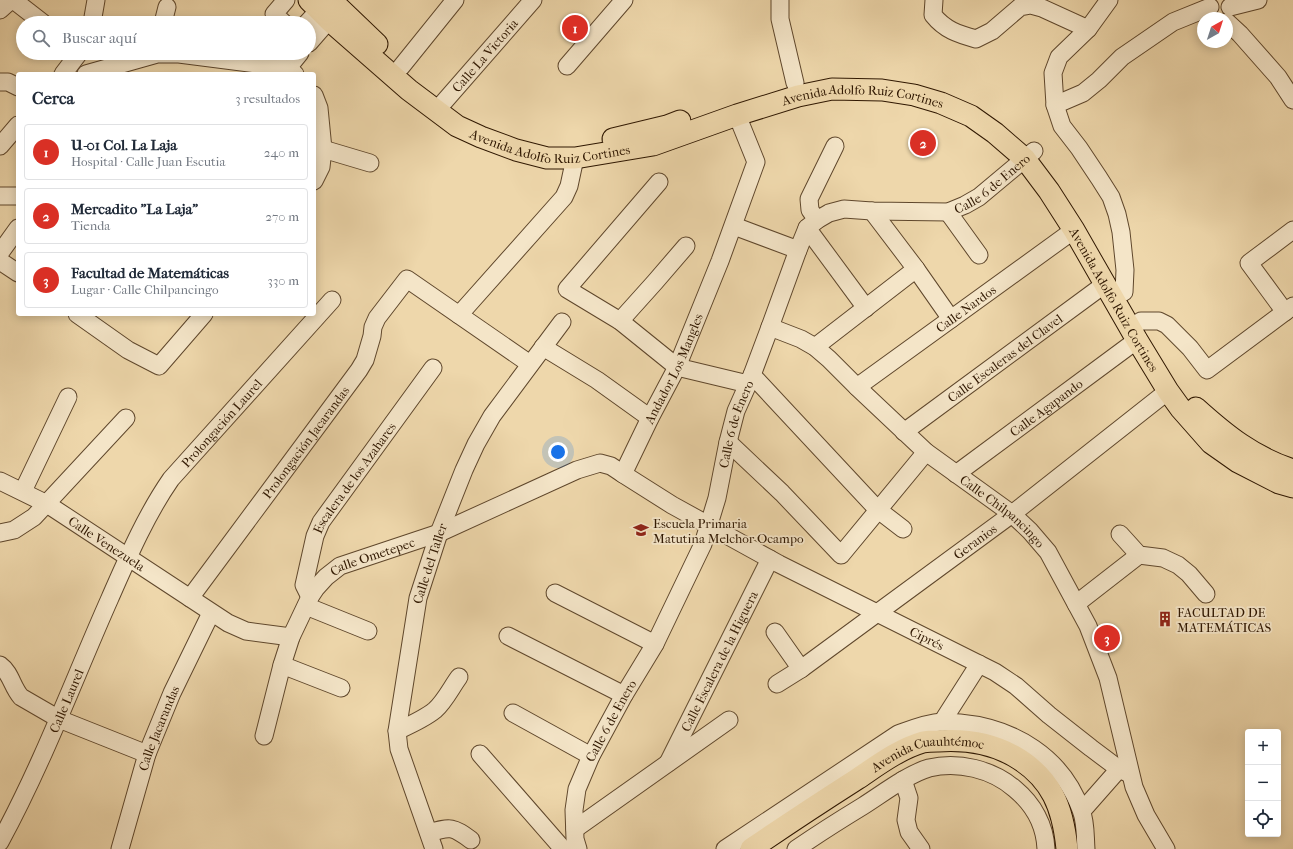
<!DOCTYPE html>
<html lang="es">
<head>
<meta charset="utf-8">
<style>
  body { margin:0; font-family:"IM FELL French Canon",serif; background:#f6f6f7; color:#1f2937 }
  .controls { position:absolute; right:12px; bottom:12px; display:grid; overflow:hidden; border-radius:4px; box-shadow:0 2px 10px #0003 }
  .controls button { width:36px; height:36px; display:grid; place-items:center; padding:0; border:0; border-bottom:1px solid #e0e1e3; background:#fff; color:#1f2937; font:20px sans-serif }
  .compass { position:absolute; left:1197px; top:12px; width:36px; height:36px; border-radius:50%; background:#fff; box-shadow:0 2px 10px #0003; rotate:39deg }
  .you { position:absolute; left:558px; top:452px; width:14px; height:14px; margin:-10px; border:3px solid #fff; border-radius:50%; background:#1a73e8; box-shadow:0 0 0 6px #1a73e833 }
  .badge { display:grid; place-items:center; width:26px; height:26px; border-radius:50%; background:#d93025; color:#fff; font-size:13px; font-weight:700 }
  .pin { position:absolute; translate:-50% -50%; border:2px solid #fff; box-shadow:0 1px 4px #0006 }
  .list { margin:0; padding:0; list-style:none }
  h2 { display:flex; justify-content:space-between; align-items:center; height:52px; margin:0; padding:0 16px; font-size:17px }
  h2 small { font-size:13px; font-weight:400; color:#747a83 }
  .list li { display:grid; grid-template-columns:26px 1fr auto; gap:12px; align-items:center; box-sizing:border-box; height:56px; margin:0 8px 8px; padding:0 8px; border:1px solid #e0e1e3; border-radius:4px }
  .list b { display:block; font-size:15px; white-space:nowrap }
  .list p { margin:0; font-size:13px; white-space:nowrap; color:#747a83 }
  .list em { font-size:13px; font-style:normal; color:#747a83 }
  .icon { flex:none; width:22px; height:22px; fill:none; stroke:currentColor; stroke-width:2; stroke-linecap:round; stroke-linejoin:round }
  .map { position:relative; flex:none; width:1293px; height:849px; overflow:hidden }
  .search { position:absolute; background:#fff; box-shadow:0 2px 10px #0003; left:16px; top:16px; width:300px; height:44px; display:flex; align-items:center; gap:10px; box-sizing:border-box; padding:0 14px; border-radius:22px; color:#747a83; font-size:15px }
  .panel { position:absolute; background:#fff; box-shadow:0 2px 10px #0003; left:16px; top:72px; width:300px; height:244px; border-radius:4px }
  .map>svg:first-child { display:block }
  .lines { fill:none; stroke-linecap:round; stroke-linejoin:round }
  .minor-casing { stroke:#5f472c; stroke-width:19 }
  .major-casing { stroke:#2f1701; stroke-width:23 }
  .minor { stroke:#f4e5c8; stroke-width:17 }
  .major { stroke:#eed7ab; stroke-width:21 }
  .labels { text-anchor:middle; stroke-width:3.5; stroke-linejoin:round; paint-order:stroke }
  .street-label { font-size:13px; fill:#2f1701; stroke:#f4e5c8 }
  .poi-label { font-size:13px; fill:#2f1701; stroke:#f4e5c8; text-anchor:start }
</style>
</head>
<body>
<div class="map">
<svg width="1293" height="849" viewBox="0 0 1293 849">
  <rect width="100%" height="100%" fill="#eed7ab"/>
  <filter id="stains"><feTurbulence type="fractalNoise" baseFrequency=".005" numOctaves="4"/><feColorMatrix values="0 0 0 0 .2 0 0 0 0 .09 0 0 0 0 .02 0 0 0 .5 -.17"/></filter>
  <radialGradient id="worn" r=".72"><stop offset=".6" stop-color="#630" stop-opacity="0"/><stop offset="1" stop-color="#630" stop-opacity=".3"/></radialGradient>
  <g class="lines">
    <g class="minor-casing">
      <g id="minor">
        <path d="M780 0V19L795 83"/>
        <path d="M934 0 933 15C945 30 958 34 976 39L992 31 1020 7 1031 5 1042 8 1088 29"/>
        <path d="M1109 0 1088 29 1059 57 1053 73 1055 105 1062 126 1079 148 1099 178 1111 197 1117 214 1121 232 1125 270 1124 292"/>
        <path d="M1230 7 1258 0"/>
        <path d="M0 10 10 1 16 2 43 23"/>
        <path d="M1227 22 1240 34 1278 77 1293 100"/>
        <path d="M92 23 96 0"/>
        <path d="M163 23 167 7"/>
        <path d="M284 23 274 14 286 0"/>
        <path d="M307 23 319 10"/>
        <path d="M309 43 329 20"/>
        <path d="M567 66 624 0"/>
        <path d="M401 67 455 0"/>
        <path d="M63 74 79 53"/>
        <path d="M86 74 157 54H179L287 68 295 74"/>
        <path d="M283 74 300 53"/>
        <path d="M0 82H8L18 87"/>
        <path d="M314 95 319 108 323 149 321 167 314 181"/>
        <path d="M1055 105 1083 93 1099 80 1122 57 1173 22 1210 7"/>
        <path id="s1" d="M436 111 533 0"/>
        <path d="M0 146 18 125"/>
        <path d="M323 149 370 163"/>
        <path d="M659 182 567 289 620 321 677 367 748 384"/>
        <path d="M0 196H18"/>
        <path d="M872 211 916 269 951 319"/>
        <path d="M948 212 979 255"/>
        <path d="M817 220 810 210 809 199 835 146"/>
        <path d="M734 226 798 250"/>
        <path d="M807 228 866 308"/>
        <path d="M0 253 18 228"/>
        <path d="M0 261 18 273"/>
        <path d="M1285 312 1249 263 1293 230"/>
        <path d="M77 314 128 350 159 366 204 314"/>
        <path d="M459 315 564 197 569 186 575 158"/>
        <path d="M620 321 655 282 686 246"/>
        <path id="s2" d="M770 327 801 339 815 347 829 359 857 387 926 452 1012 514 1030 531 1048 552 1088 626 1108 678 1134 787 1146 815 1166 849"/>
        <path d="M1130 328 1141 321H1159L1167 325 1190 348 1207 370 1293 306"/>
        <path d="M543 347 597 380 650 418"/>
        <path d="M815 347 916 269"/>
        <path d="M752 375 877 509 903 529"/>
        <path id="s3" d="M857 387 1074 230"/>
        <path id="s4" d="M904 432 1105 284"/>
        <path d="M728 442 782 493 841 555 926 452"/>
        <path id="s5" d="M623 474 650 418 677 367 720 261 756 162 737 115"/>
        <path id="s6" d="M956 474 1137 340"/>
        <path id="s7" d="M0 481 47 504 228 623 246 631 291 637"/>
        <path d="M23 491 68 397"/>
        <path d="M0 533 14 530 34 517 126 418"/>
        <path d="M1120 534 1139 555 1163 558 1178 565 1189 574 1206 594"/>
        <path d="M555 593 655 644"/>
        <path id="s8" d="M310 597 304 585 315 536 321 522 433 368"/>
        <path id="s9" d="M190 598 359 370 365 360 372 336 373 327 377 318 407 279 530 364"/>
        <path d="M1076 604 1139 555"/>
        <path d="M306 606 368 631"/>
        <path d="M775 632 801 669"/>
        <path d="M508 636 624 695"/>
        <path d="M0 665C11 673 12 687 21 697L59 719 147 754"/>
        <path d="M282 665 341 688"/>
        <path id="s10" d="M777 684 801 669 1012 514 1168 391"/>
        <path d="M513 713 591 756"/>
        <path d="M942 722 979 664"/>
        <path d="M397 731C410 725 424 719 435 710 445 701 451 688 459 677"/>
        <path id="s11" d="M264 736 282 665 291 637 310 597 316 588 326 577 340 566 439 533 577 470 600 463 611 466 623 474 672 505 779 564 995 672 1016 686 1049 715 1091 748 1119 769 1130 774"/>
        <path d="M480 754 563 849"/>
        <path id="s12" d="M668 763 770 559"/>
        <path d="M903 780 909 798 906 820 909 832 921 849"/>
        <path d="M1082 811 1119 769"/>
        <path d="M575 829 729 720"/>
        <path d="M429 833C451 826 453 827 471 840"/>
        <path id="s13" d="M0 842C43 763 74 679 110 598 128 557 146 515 171 479L332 300"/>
        <path id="s14" d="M120 849 147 754 172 693 211 613"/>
        <path id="s15" d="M434 849 399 749 397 731 418 598 439 533 464 470 476 444 492 416 562 322"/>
        <path id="s16" d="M578 849 575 839 574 810 577 789 591 756 624 695 655 644 703 544 717 498 728 442 736 411 752 375 770 327 798 250 807 228 817 220 829 213 844 209 872 211 948 212 965 205 979 197 1034 151"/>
        <path d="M725 849 898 734C912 729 926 723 942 722 948 722 954 723 960 723 1014 728 1062 757 1081 810 1086 822 1085 836 1086 849"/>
        <path d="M796 849C818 834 840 820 863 806 882 794 908 774 929 768 958 761 992 769 1015 789 1033 804 1045 825 1046 849"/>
      </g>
    </g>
    <g class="major-casing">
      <g id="major">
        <path id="s17" d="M309 0 329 20 409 90 457 126 481 137 516 150 547 158H575L653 145 737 115 798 96 832 89 882 90 914 95 941 103 971 116 995 133 1025 159 1049 191 1074 230 1137 340 1168 391 1181 409 1211 443 1238 462 1279 483 1293 487"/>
        <path d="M331 0 377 44"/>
        <path d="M613 139 667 126 680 121"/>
        <path d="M1196 408C1226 435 1253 457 1293 470"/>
        <path id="s18" d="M751 849C786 825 821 802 857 779 878 765 899 749 923 742 928 741 933 741 938 741 965 739 991 743 1014 756 1052 778 1063 808 1067 849"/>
      </g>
    </g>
    <use href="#minor" class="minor"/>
    <use href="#major" class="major"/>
  </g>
  <defs>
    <g id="school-bare" transform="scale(1.2)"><path d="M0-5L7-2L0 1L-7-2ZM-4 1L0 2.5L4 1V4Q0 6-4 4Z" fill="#8f2418" stroke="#f4e5c8" stroke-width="2.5" paint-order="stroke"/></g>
    <g id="building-bare" transform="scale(1.2)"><path d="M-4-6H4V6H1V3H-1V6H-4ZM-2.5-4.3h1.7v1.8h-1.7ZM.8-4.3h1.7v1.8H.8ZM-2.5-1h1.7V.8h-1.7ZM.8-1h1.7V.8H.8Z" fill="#8f2418" stroke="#f4e5c8" stroke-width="2.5" paint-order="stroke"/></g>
  </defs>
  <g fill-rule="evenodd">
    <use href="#school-bare" x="641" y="530"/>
    <use href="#building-bare" x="1165" y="619"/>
  </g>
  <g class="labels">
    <g class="street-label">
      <text dy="5" stroke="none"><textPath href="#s1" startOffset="74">Calle La Victoria</textPath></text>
      <text dy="5" stroke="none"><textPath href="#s17" startOffset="616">Avenida Adolfo Ruiz Cortines</textPath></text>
      <text dy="5" stroke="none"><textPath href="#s17" startOffset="292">Avenida Adolfo Ruiz Cortines</textPath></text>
      <text dy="5" stroke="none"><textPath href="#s16" startOffset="869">Calle 6 de Enero</textPath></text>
      <text dy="5" stroke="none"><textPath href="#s17" startOffset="964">Avenida Adolfo Ruiz Cortines</textPath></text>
      <text dy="5" stroke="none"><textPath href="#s3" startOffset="134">Calle Nardos</textPath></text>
      <text dy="5" stroke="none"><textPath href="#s4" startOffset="125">Calle Escaleras del Clavel</textPath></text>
      <text dy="5" stroke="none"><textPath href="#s5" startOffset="117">Andador Los Mangles</textPath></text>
      <text dy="5" stroke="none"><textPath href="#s6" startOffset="112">Calle Agapando</textPath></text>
      <text dy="5" stroke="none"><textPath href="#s13" startOffset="477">Prolongación Laurel</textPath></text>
      <text dy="5" stroke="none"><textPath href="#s16" startOffset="461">Calle 6 de Enero</textPath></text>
      <text dy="5" stroke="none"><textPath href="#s9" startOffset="194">Prolongación Jacarandas</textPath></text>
      <text dy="5" stroke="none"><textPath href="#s8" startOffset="134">Escalera de los Azahares</textPath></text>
      <text dy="5" stroke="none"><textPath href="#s2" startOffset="299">Calle Chilpancingo</textPath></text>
      <text dy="5" stroke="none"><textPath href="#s10" startOffset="244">Geranios</textPath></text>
      <text dy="5" stroke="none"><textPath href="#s7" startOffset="124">Calle Venezuela</textPath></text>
      <text dy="5" stroke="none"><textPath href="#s11" startOffset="224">Calle Ometepec</textPath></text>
      <text dy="5" stroke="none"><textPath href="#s15" startOffset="295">Calle del Taller</textPath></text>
      <text dy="5" stroke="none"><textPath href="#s11" startOffset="842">Ciprés</textPath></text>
      <text dy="5" stroke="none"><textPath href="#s12" startOffset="114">Calle Escalera de la Higuera</textPath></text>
      <text dy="5" stroke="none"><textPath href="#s13" startOffset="156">Calle Laurel</textPath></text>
      <text dy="5" stroke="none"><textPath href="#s16" startOffset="137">Calle 6 de Enero</textPath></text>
      <text dy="5" stroke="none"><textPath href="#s14" startOffset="127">Calle Jacarandas</textPath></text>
      <text dy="5" stroke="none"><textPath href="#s18" startOffset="205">Avenida Cuauhtémoc</textPath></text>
    </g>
    <g class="poi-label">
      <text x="653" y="528">Escuela Primaria<tspan x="653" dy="15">Matutina Melchor Ocampo</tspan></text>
      <text x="1177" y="617">FACULTAD DE<tspan x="1177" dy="15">MATEMÁTICAS</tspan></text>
    </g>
  </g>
  <rect width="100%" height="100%" filter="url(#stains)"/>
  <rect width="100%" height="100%" fill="url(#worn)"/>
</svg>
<div class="controls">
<button>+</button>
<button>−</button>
<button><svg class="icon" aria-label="locate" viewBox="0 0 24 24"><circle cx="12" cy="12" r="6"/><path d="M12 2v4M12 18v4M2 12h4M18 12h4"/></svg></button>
</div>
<svg class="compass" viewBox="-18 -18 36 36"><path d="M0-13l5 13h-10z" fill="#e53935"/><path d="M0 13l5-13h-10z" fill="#747a83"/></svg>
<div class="you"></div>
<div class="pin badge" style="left:575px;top:28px">1</div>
<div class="pin badge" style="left:923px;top:143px">2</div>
<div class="pin badge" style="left:1107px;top:638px">3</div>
<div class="search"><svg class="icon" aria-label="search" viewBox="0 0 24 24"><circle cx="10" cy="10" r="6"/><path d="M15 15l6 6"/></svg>Buscar aquí</div>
<section class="panel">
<h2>Cerca<small>3 resultados</small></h2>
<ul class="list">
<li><span class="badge">1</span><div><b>U-01 Col. La Laja</b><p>Hospital · Calle Juan Escutia</p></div><em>240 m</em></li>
<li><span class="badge">2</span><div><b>Mercadito &quot;La Laja&quot;</b><p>Tienda</p></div><em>270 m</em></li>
<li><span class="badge">3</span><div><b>Facultad de Matemáticas</b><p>Lugar · Calle Chilpancingo</p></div><em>330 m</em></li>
</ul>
</section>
</div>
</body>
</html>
